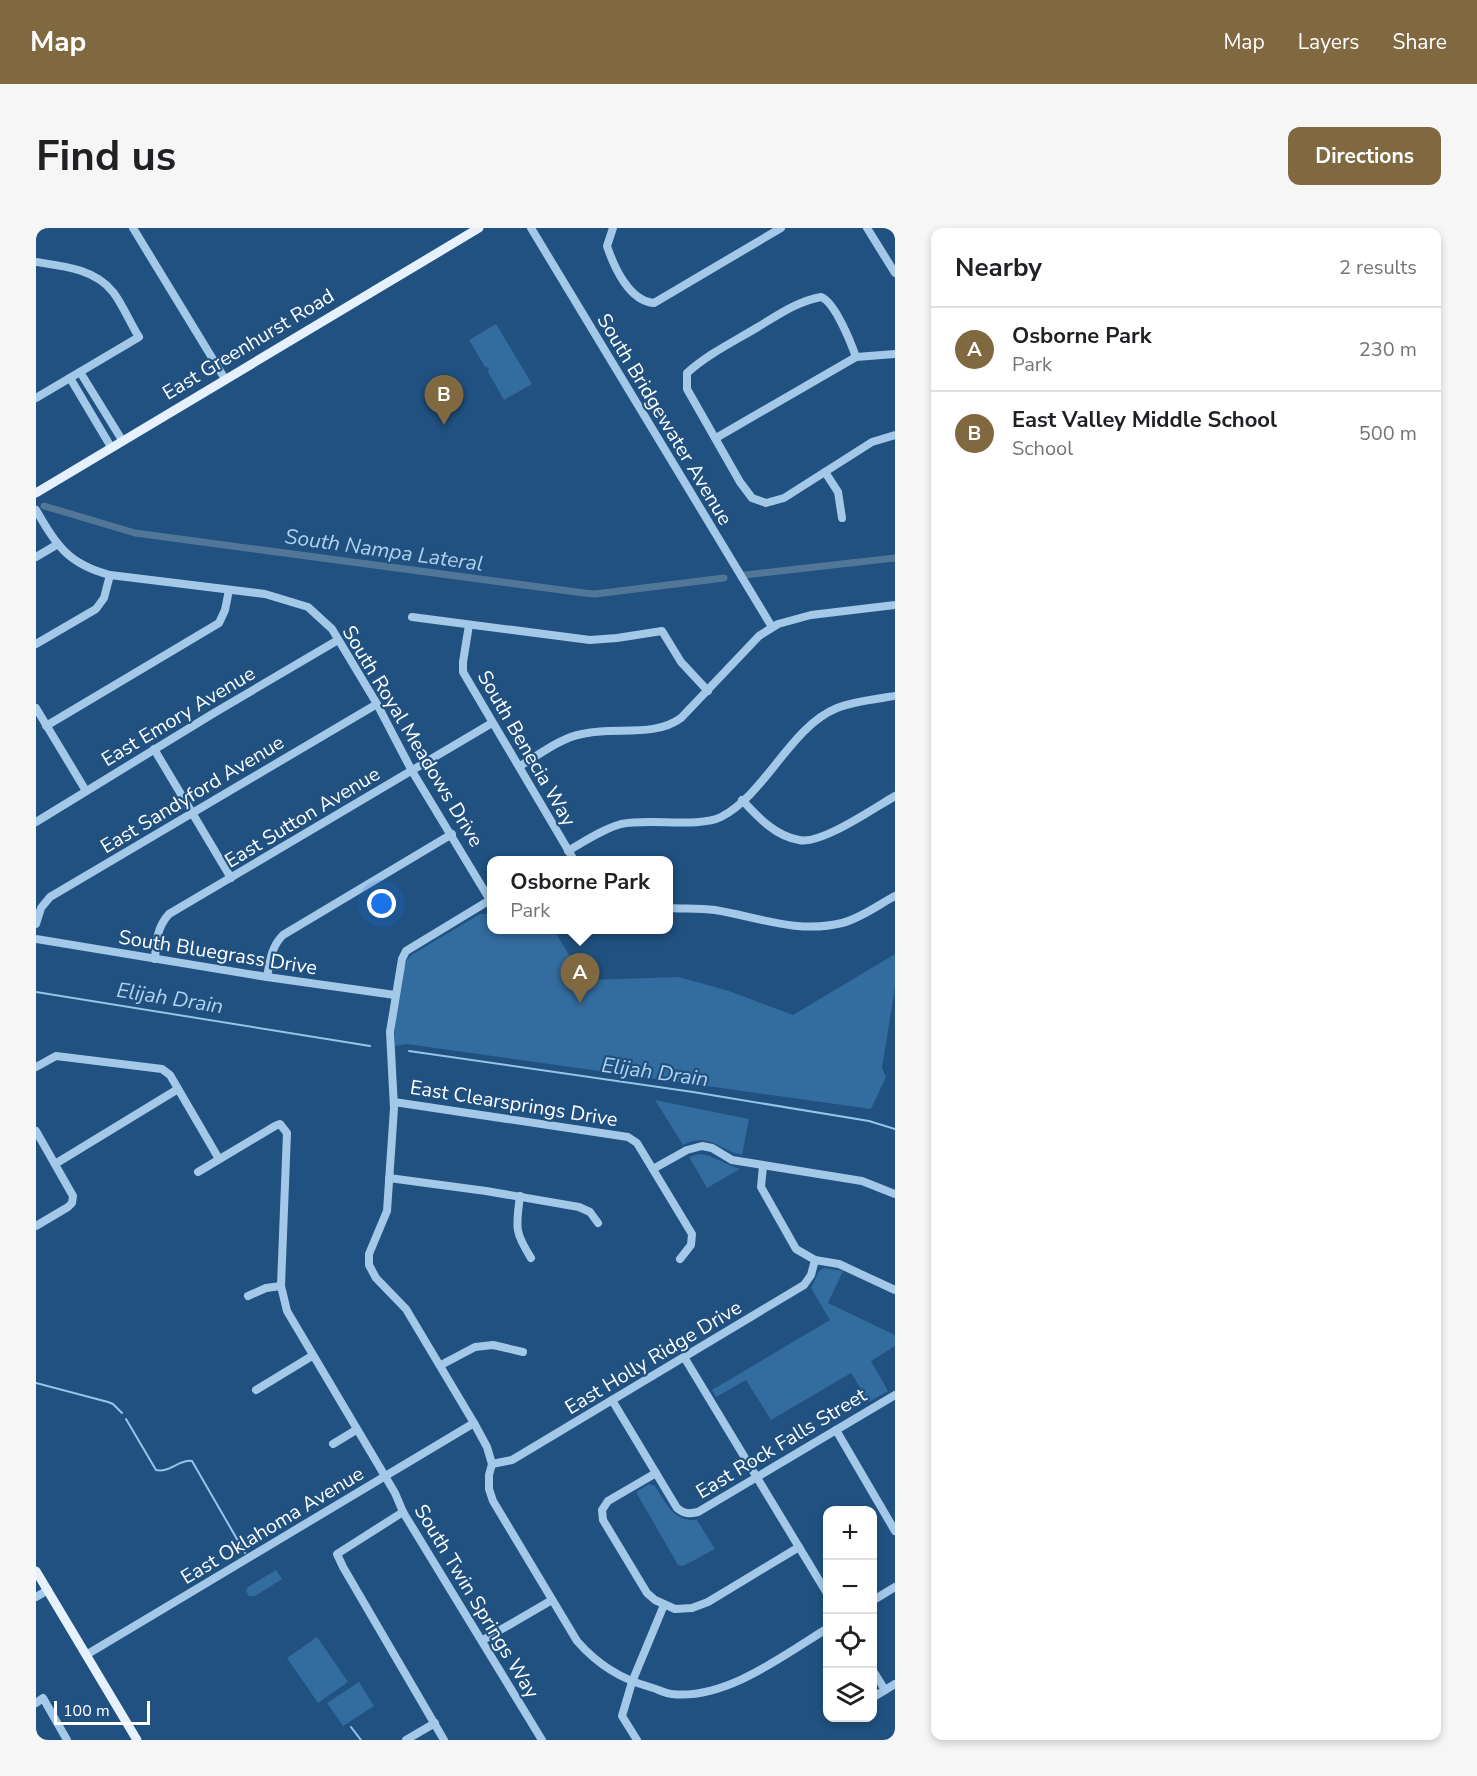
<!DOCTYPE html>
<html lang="en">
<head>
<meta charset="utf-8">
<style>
  body { margin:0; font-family:"Nunito Sans",sans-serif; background:#f6f6f6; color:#202124 }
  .controls { position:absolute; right:18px; bottom:18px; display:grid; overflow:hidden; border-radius:12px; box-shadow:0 3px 9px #0003 }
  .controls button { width:54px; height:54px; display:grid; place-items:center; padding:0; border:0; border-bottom:2px solid #e0e0e0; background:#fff; color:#202124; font:30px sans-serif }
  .scale { position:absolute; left:18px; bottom:15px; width:96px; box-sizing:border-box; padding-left:6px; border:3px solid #fff; border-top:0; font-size:16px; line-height:21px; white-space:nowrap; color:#fff; -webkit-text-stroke:4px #205180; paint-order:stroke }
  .you { position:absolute; left:346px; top:676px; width:21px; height:21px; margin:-15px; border:4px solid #fff; border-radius:50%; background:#1a73e8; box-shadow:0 0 0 9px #1a73e833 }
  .badge { display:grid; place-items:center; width:39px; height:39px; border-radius:50%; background:#806941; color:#fff; font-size:20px; font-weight:700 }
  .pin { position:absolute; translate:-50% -50px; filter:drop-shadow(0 2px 3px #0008) }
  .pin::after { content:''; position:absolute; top:32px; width:21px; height:18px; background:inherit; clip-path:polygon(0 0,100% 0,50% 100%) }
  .popup { position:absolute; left:451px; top:628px; width:186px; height:78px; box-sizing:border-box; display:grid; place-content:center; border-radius:12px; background:#fff; filter:drop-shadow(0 2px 4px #0005); font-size:20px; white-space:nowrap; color:#757577 }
  .popup b { font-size:22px; color:#202124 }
  .popup::after { content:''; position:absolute; left:50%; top:100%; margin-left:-12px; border:12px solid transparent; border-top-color:#fff }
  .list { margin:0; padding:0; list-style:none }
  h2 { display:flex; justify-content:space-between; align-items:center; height:78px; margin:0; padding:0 24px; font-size:26px }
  h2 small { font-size:20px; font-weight:400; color:#757577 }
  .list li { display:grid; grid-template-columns:39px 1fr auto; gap:18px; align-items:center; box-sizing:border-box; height:84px; padding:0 24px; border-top:2px solid #e0e0e0 }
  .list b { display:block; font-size:22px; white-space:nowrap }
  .list p { margin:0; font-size:20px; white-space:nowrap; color:#757577 }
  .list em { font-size:20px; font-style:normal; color:#757577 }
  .icon { flex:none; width:33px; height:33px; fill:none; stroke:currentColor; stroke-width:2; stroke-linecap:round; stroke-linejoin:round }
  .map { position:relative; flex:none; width:859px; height:1512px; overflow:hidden; border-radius:12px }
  header { display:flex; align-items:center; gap:36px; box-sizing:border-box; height:84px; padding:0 30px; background:#806941; color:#fff }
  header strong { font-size:28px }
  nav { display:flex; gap:33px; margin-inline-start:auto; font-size:21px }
  .intro { display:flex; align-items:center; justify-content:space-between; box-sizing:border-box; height:144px; padding:0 36px }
  h1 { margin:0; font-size:42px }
  .button { padding:15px 27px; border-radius:12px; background:#806941; color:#fff; font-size:21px; font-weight:700 }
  main { display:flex; gap:36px; padding:0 36px }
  aside { flex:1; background:#fff; border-radius:12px; box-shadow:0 3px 9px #0003 }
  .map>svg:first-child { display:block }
  .green { fill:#336c9e }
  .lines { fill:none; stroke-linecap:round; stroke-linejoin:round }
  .stream { stroke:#98c4e9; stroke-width:2 }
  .canal { stroke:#527698; stroke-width:7 }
  .minor { stroke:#a4c8e8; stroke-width:8 }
  .major { stroke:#e7f1fe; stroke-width:9 }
  .labels { text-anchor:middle; stroke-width:4.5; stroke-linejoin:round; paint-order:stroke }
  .street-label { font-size:20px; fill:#fff; stroke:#205180 }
  .water-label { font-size:21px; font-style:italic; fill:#b0d2f0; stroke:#205180 }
</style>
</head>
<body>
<header>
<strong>Map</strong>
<nav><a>Map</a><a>Layers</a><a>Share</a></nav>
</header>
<div class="intro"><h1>Find us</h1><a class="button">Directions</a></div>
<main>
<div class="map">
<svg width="859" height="1512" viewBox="0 0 859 1512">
  <rect width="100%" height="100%" fill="#205180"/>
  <g class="green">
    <path d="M460 96 496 156 468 172 452 144 453 140 449 139 433 112Z"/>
    <path d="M444 686H455L456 702H518L548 752 643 749 693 763 757 787 859 726V759L846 840 850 849 835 881 371 816 359 818V797L368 740 371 732 377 726Z"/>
    <path d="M619 872 713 891 706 927C682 922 674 904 647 917Z"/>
    <path d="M663 926C678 927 689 937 704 941L671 960 653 929Z"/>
    <path d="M788 1040 807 1043 792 1075 859 1107V1118L835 1133 852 1163 833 1174 815 1145 735 1192 710 1152 680 1169 676 1162 794 1092 775 1060 783 1043Z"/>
    <path d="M613 1256 619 1258C630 1275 637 1294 661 1292L679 1321 647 1338 642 1337 600 1264Z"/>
    <path d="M240 1342 246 1351 219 1368H213L210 1363 212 1359Z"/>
    <path d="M281 1409 312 1454 282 1475 251 1430Z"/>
    <path d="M323 1454 338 1478 307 1498 291 1475Z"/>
  </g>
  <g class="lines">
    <g class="stream">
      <path d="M0 764 334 818"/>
      <path d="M373 823 657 864 833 893 859 901"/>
      <path d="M0 1155 72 1174 77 1176 86 1185"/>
      <path d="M90 1191 120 1242C134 1245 143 1231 156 1233L209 1325"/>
      <path d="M315 1499 325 1512"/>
    </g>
    <g class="canal">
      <path d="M8 278 99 305 548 365 559 366 688 350"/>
      <path d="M709 347 859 330"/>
    </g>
    <g class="minor">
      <path d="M97 0 189 151"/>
      <path d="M495 0 736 399"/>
      <path d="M577 0 571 18C578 39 593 73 618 75L745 0"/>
      <path d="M831 0 859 45"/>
      <path d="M0 34C27 38 59 41 77 64 87 77 94 95 103 109L0 170"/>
      <path d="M820 129C815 115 799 74 785 69 762 73 742 87 722 99 697 114 672 126 651 145V161L704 254 716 270 730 275 748 270 836 214 859 207"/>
      <path d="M44 144 86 212"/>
      <path d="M34 150 75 219"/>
      <path d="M680 210 820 129 859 126"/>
      <path d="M789 244 802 264 806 290"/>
      <path d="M0 282C21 318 32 336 74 347L229 366 272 379 296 401 341 476 376 543 454 672 370 723 366 731 354 804 358 880 351 983 333 1026V1037L340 1050 370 1081 438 1195 451 1219 456 1236 453 1247V1261L457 1273 541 1413C561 1436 584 1451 614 1459 621 1461 629 1465 636 1466 690 1472 748 1427 792 1400"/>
      <path d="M0 329 22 316"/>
      <path d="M376 389 554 412 581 410 626 403 645 434 672 463"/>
      <path d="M433 397 427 434V444L538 632"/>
      <path d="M0 416 60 381 68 370 74 347"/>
      <path d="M0 480 50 563"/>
      <path d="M10 498 183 395 189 382 193 362"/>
      <path d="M118 521 195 650"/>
      <path d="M484 538C503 527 524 510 546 506 578 498 618 510 645 490L723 408 742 396 775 387 859 377"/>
      <path d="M706 572C722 589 739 608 763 612 785 617 838 580 859 568"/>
      <path d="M0 594 178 485 302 412"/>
      <path d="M532 623C549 613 567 601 585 596 612 590 663 600 685 589 730 566 754 499 801 480 818 473 841 471 859 468"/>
      <path d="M632 680C648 681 663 680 679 682 721 689 762 706 806 695 825 690 842 677 859 668"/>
      <path d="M0 696 5 680 14 669 341 476"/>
      <path d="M0 711 231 749 359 767"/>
      <path d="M119 731C120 714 121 699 133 686L456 495"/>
      <path d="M231 749C234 733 235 719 247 707L416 606"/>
      <path d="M0 839 20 828 126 841 134 847 183 931"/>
      <path d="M358 874 592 909 601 915 656 1006 655 1017 644 1031"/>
      <path d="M0 903 37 968 36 975 32 979 0 998"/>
      <path d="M19 936 142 861"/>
      <path d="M727 938 725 959 760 1021 779 1032 803 1036 859 1062"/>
      <path d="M617 941 651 922 666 918 676 920 696 932 826 953 859 966"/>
      <path d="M162 944 239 898 244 896 251 905 245 1058 251 1083 359 1265 367 1284 506 1512"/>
      <path d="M353 950 450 963 543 979 554 984 562 995"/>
      <path d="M484 968C480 999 478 1003 495 1030"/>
      <path d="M212 1068 230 1060 245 1058"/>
      <path d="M648 1129 792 1367"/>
      <path d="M405 1137 439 1119 457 1117 487 1124"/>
      <path d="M220 1162 276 1128"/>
      <path d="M576 1172 641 1280C648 1286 653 1286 662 1284L859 1167"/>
      <path d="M800 1202 859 1303"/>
      <path d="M297 1216 320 1202"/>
      <path d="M456 1236 476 1232 768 1057 775 1047 779 1032"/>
      <path d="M620 1245 572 1273 566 1282 567 1292 611 1365 619 1372 639 1381 656 1380 672 1374 763 1319"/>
      <path d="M367 1284 301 1326 307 1339 408 1512"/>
      <path d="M0 1369 12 1362"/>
      <path d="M836 1373 859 1359"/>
      <path d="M447 1412 516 1372"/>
      <path d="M50 1427 438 1195"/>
      <path d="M836 1441 849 1462"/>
      <path d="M836 1470 859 1456"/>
      <path d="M0 1475 7 1470 31 1512"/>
      <path d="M370 1512 399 1495"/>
      <path d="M601 1512 586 1488 596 1454 628 1377"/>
    </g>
    <g class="major">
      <path d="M0 265 443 0"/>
      <path d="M0 1343 101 1512"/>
    </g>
  </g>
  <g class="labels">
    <g class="street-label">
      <text transform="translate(212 116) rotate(-31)" y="7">East Greenhurst Road</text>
      <text transform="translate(629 191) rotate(59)" y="7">South Bridgewater Avenue</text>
      <text transform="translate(142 488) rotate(-31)" y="7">East Emory Avenue</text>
      <text transform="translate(377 508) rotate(59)" y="7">South Royal Meadows Drive</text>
      <text transform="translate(491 520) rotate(60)" y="7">South Benecia Way</text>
      <text transform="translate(156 566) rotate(-31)" y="7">East Sandyford Avenue</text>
      <text transform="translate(266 589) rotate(-31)" y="7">East Sutton Avenue</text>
      <text transform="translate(182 724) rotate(9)" y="7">South Bluegrass Drive</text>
      <text transform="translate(478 875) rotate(9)" y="7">East Clearsprings Drive</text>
      <text transform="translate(617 1129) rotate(-31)" y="7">East Holly Ridge Drive</text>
      <text transform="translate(745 1215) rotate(-31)" y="7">East Rock Falls Street</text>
      <text transform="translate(236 1297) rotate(-31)" y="7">East Oklahoma Avenue</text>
      <text transform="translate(441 1373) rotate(59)" y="7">South Twin Springs Way</text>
    </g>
    <g class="water-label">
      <text transform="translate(348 322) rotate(8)" y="7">South Nampa Lateral</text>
      <text transform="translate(134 770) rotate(9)" y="7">Elijah Drain</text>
      <text transform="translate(619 844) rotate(8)" y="7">Elijah Drain</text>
    </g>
  </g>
</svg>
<div class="controls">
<button>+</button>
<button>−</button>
<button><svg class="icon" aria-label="locate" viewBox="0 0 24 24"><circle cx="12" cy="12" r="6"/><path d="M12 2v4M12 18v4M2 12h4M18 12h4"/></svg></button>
<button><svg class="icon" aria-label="layers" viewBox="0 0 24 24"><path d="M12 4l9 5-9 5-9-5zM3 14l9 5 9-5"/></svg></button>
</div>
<div class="scale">100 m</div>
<div class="you"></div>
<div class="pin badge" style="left:544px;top:775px">A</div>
<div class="popup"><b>Osborne Park</b>Park</div>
<div class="pin badge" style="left:408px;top:197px">B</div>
</div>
<aside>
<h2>Nearby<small>2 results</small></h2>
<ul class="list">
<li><span class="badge">A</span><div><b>Osborne Park</b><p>Park</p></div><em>230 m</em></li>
<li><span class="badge">B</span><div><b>East Valley Middle School</b><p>School</p></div><em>500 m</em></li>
</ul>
</aside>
</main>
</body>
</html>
